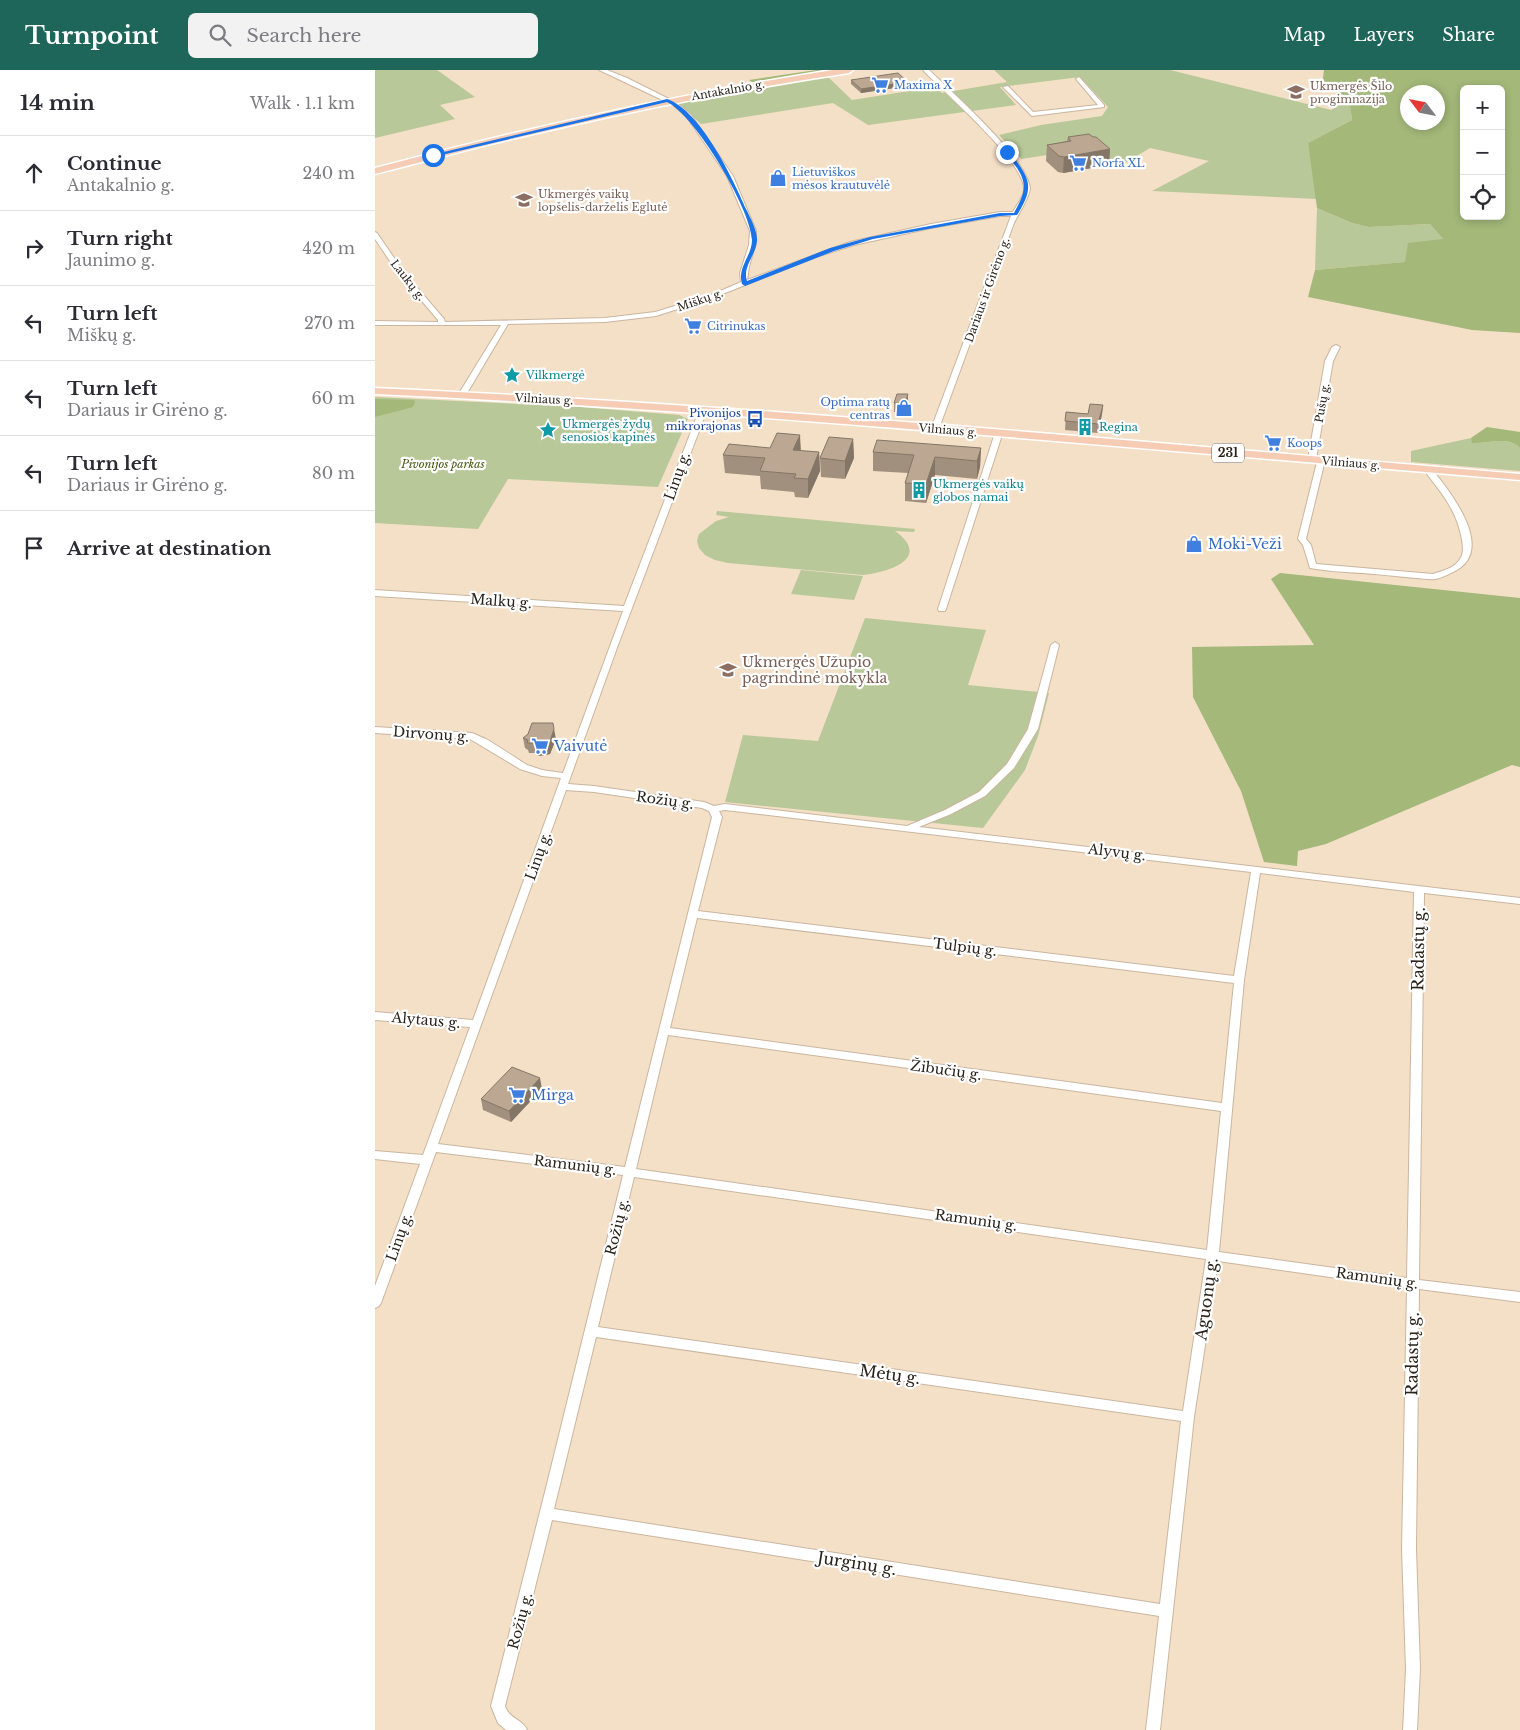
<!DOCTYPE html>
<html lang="en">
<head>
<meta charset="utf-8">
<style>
  body { margin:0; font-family:"Libre Baskerville",serif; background:#f2f2f3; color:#2b2b33 }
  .controls { position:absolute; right:15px; top:15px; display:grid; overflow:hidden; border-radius:8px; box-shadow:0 2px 8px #0003 }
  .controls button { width:45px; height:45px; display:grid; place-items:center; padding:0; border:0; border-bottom:1px solid #e1e1e2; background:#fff; color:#2b2b33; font:25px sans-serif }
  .compass { position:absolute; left:1025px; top:15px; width:45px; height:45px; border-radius:50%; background:#fff; box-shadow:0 2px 8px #0003; rotate:302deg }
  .stop { position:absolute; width:15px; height:15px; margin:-11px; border:4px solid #1a73e8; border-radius:50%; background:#fff }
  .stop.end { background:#1a73e8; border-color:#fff; box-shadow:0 1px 5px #0008 }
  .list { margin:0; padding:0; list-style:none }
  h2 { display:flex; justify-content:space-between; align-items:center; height:65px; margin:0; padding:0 20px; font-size:21px }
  h2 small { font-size:16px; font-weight:400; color:#7c7c81 }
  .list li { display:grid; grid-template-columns:32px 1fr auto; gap:15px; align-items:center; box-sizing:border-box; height:75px; padding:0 20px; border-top:1px solid #e1e1e2 }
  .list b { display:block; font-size:19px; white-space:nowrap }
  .list p { margin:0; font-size:16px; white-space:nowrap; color:#7c7c81 }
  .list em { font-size:16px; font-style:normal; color:#7c7c81 }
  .icon { flex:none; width:28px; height:28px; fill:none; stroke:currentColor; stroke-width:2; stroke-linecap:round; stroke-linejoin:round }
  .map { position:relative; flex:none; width:1145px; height:1660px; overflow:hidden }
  header { display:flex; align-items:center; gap:30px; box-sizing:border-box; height:70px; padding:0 25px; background:#1f665a; color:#fff }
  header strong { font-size:24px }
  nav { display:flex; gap:28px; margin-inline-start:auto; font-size:18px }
  .search { width:350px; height:45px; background:#f2f2f3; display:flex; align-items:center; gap:12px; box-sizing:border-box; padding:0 18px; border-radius:8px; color:#7c7c81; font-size:19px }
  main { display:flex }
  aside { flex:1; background:#fff }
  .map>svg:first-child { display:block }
  .green { fill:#b8c898 }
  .forest { fill:#a3b879; fill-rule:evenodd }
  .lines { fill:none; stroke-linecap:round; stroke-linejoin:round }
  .street-casing { stroke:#cab69f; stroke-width:2 }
  .primary-casing { stroke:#fff; stroke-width:3 }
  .street { fill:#fff; fill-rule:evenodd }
  .primary { fill:#f6ccb4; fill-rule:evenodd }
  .wall { fill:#a2907e }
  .shaded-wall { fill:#847666 }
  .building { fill:#bca892; stroke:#847666 }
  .route { fill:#1a73e8 }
  .labels { text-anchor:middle; stroke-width:4.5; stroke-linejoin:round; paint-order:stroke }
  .far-shop-label { font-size:11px; fill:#366cbe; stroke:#fff; text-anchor:start }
  .far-education-label { font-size:11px; fill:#785e54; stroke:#fff; text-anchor:start }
  .far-street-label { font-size:11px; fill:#2a231a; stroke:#fff }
  .far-culture-label { font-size:11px; fill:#0d838f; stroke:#fff; text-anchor:start }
  .far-transit-label { font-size:11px; fill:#164399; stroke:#fff; text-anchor:end }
  .far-park-label { font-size:11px; font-style:italic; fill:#455711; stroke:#fff }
  .shield { fill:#fff; stroke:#6a655f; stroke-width:1 }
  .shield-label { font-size:12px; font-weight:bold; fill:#2a231a }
  .street-label { font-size:14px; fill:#2a231a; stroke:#fff }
  .shop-label { font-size:14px; fill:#366cbe; stroke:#fff; text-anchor:start }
  .education-label { font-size:14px; fill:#785e54; stroke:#fff; text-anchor:start }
  .near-street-label { font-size:16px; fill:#2a231a; stroke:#fff }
</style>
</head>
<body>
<header>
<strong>Turnpoint</strong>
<div class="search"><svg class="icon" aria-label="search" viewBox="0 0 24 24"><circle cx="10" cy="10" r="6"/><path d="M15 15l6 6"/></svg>Search here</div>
<nav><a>Map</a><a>Layers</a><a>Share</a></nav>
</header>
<main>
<aside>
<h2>14 min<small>Walk · 1.1 km</small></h2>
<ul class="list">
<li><svg class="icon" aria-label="ahead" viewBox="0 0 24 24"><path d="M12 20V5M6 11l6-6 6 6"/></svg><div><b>Continue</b><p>Antakalnio g.</p></div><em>240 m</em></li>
<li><svg class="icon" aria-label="right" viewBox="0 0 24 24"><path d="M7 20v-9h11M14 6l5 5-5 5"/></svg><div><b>Turn right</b><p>Jaunimo g.</p></div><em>420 m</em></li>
<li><svg class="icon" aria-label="left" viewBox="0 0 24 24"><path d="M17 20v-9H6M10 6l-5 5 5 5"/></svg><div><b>Turn left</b><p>Miškų g.</p></div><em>270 m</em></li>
<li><svg class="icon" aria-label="left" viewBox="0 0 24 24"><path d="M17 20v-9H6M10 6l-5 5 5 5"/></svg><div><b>Turn left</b><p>Dariaus ir Girėno g.</p></div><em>60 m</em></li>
<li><svg class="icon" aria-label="left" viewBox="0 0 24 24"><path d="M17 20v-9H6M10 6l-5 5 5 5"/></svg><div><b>Turn left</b><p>Dariaus ir Girėno g.</p></div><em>80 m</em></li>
<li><svg class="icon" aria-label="arrive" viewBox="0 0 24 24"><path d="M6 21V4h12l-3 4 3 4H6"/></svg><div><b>Arrive at destination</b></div></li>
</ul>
</aside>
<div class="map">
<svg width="1145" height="1660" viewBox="0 0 1145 1660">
  <rect width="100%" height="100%" fill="#f4dfc7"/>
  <g class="green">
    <path d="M0 0H62L100 27 65 35 80 49 0 68Z"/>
    <path d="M619 0H795L956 40 974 28 977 50 933 73 942 129 777 121 834 91 775 78 743 97 719 78 646 89 624 65 666 55 727 46 733 37 705 7 625 17 641 35 493 55 458 33 326 54 304 34 306 31 452 6 477 30 560 17 567 23 632 12Z"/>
    <path d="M942 138 977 153 994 157 1055 154 1068 169 1031 192 940 200Z"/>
    <path d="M0 327 205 337 304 345 313 349 283 417 133 409 103 459 0 453Z"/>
    <path d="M1096 368 1098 373C1113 374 1132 365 1145 378V401L1036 392V381Z"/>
    <path d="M342 441 540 459 539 462 520 461C557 488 515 502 488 505L353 493 340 490 330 485 324 478 322 471 324 464 341 451 354 447 341 445Z"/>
    <path d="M426 500 488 506 479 530 416 524Z"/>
    <path d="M490 548 611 560 593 615 674 623 663 666 650 700 608 758 350 732 368 665 443 671Z"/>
  </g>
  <g class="forest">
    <path d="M441 0H462L378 13 374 10Z"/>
    <path d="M949 0H1145V263L1097 260 933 227 940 200 1030 192 1033 173 1068 169 1055 154 994 157 977 153 942 138 933 73 977 50 974 28 947 16ZM1089 19H1126V146H1089ZM1062 22V52H1032V22Z"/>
    <path d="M0 329 39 330 40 332 38 337 0 347Z"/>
    <path d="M1112 357 1145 362V378C1133 365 1113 374 1097 373L1096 368Z"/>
    <path d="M905 503 1145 528V697L1137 695 951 774 923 781 922 796 889 792 866 721 818 627 817 577 939 575 896 509Z"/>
  </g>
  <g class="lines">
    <g class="street-casing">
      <g id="street">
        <path d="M224 0H232L252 8 302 33 316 45 358 106 381 161 380 175 374 197 372 210 475 172 556 154 625 142H638C641 136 648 128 649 121 653 94 568 22 548 0H554C578 23 651 88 655 118 655 126 643 145 639 153L563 361H560L556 359 636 146H625L556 158 479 175 441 187 340 227 281 246 230 252 133 254 91 325 87 327 83 325 126 255H0V251L63 252V250L23 203 0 169V162L2 163 28 201 69 249 70 252 230 248 280 242 336 225 366 212 365 203 374 175 375 161 352 106 312 47 298 35Z"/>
        <path d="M704 7 729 35V37L657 46 628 17 633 16 658 42 723 35 701 9Z"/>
        <path d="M961 275 965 277 958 291 941 389 937 391 933 389 950 291 957 277Z"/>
        <path d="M325 338H331L332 340 243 575 193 714 219 716 329 732 339 736 350 734 532 756 570 740 604 722 632 694 653 659 676 575 680 572 684 575 663 659 639 698 610 726 576 744 544 757 1145 828V834L1049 823 1044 1210 1145 1222V1232L1044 1219 1041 1479 1045 1599 1042 1660H1028L1031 1599 1027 1479 1032 1218 843 1191 819 1347 785 1660H771L784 1546 177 1450 130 1636C134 1649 148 1649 152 1660H131L123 1653 116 1636 172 1414 248 1105 61 1082 6 1233 4 1236 0 1238V1216L45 1094 0 1089V1081L48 1085 95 957 0 950V942L98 950 186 708 167 706 145 699 95 669 0 663V657L97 663 113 670 152 695 167 700 188 703 248 541 0 526V520L249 536ZM191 720 219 722 327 738 334 741 337 747 250 1097 63 1074ZM350 740 876 802 859 906 323 841 347 747 344 741ZM885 803 1039 822 1032 1208 844 1182 869 910ZM322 848 859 913 847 1033 295 958ZM293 965 846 1041 832 1180 261 1099ZM259 1107 831 1189 808 1341 223 1257ZM221 1267 806 1351 785 1534 179 1439Z"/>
        <path d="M620 363H626L627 365 571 539 570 541H564L563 539Z"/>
        <path d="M943 388H946L950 390 931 469 936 475 941 494 1058 504C1067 501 1080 498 1085 489 1089 484 1088 477 1087 470 1082 440 1066 422 1048 399L1052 397H1055C1075 421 1123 481 1078 502 1072 505 1066 508 1060 509 1054 510 1047 508 1041 508 1027 507 1013 505 999 504 978 502 956 502 935 498L928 475 923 469Z"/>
      </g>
    </g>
    <g class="primary-casing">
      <g id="primary">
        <path d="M458 0H478L474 3C374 18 275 37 176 60 117 73 59 89 0 104V98C151 58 304 24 458 0Z"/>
        <path d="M0 318C382 335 764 372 1145 404V410C764 379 382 342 0 324Z"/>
      </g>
    </g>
    <use href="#street" class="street"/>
    <use href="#primary" class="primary"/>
  </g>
  <g class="wall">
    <path d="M476 10 533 16 486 23 476 14Z"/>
    <path d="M693 67H718L735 79 734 95 688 103 683 102 671 91 672 75 692 71Z"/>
    <path d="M519 333H533L530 343 519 342Z"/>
    <path d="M728 335 727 344 723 363 690 360 691 342 713 344Z"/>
    <path d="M478 369 479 388 470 409 446 407 445 388Z"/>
    <path d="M606 378 605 397 602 409 560 405 551 433 530 431V413L533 403 498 401V382Z"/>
    <path d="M426 381 444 382 445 401 433 428 420 427 419 422 386 419 385 406 350 403 348 385Z"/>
    <path d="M148 668 181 669 175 684 164 686 160 683H154L153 680 150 678Z"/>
    <path d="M167 1019 136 1052 108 1040 106 1029Z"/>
  </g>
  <g class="shaded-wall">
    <path d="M533 12V16L486 23V19Z"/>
    <path d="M735 79 734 95 688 103 689 87Z"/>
    <path d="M533 324V333L530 343V334Z"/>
    <path d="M728 335 727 344 723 363V354Z"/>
    <path d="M425 365 426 383 418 380Z"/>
    <path d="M478 369 479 388 470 409V391Z"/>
    <path d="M606 378 605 397 602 409V391Z"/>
    <path d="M444 382 445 401 433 428V409Z"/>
    <path d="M560 387V405L551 433V414Z"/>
    <path d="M179 659 181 669 175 684 164 686 163 676Z"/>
    <path d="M165 1008 167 1019 136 1052 134 1041Z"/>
  </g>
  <g class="building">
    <path d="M523 3 533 12 486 19 476 10Z"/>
    <path d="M714 64 718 67H721L735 79 689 87 684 86 672 75 696 71 693 67Z"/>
    <path d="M522 324H533L530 334 519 333Z"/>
    <path d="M715 334 728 335 723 354 690 351 691 342 713 344Z"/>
    <path d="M402 363 425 365 418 380 444 382 433 409 419 408 421 404 385 401 390 388 348 385 354 374 395 378Z"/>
    <path d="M454 367 478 369 470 391 445 388Z"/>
    <path d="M502 370 606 378 602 391 560 387 551 414 530 413 539 385 498 382Z"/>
    <path d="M157 653H178L179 659 174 674 163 676 159 673H152L153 670 148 668 153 664Z"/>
    <path d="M137 997 165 1008 134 1041 106 1029Z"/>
  </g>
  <path class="route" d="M292 29C326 41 357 107 371 139 375 147 383 162 382 171 381 185 367 197 372 211L455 178 495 167 625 143H639C648 126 654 116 642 98 638 92 632 87 631 81H634C654 108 661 115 642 145L625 146 498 169 459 181 370 216 367 214C362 197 377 186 377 170 376 139 320 45 292 32L58 87 56 85Z"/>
  <defs>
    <g id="supermarket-bare" transform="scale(1.35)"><path d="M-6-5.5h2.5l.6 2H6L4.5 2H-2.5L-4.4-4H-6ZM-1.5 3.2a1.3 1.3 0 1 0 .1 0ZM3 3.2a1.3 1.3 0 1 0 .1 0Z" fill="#3f7fe0" stroke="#fff" stroke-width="2.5" paint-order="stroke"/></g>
    <g id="school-bare" transform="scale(1.35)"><path d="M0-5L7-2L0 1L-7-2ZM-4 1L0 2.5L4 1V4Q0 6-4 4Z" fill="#8d6e63" stroke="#fff" stroke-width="2.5" paint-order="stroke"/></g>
    <g id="shop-bare" transform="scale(1.35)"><path d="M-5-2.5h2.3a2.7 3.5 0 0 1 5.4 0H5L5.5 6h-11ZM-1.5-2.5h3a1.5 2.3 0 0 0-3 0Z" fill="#3f7fe0" stroke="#fff" stroke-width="2.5" paint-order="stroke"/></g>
    <g id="sight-bare" transform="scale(1.35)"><path d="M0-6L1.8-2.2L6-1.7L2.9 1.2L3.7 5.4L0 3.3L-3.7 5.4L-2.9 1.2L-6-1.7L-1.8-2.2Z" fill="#0f9aa8" stroke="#fff" stroke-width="2.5" paint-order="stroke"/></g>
    <g id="bus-bare" transform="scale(1.35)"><path d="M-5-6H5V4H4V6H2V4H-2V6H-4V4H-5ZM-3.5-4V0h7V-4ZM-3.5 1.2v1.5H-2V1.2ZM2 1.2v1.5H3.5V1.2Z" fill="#1a4fb4" stroke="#fff" stroke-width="2.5" paint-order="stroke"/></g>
    <g id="building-bare" transform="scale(1.35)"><path d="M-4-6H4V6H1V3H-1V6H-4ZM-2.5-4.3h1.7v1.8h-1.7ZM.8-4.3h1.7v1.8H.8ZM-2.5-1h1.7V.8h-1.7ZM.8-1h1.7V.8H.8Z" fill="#0f9aa8" stroke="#fff" stroke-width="2.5" paint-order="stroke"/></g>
  </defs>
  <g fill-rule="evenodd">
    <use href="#supermarket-bare" x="505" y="15"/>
    <use href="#school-bare" x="921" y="22"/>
    <use href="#supermarket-bare" x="703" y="93"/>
    <use href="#shop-bare" x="403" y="108"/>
    <use href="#school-bare" x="149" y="130"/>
    <use href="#supermarket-bare" x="318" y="256"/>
    <use href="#sight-bare" x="137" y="305"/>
    <use href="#shop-bare" x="529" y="338"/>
    <use href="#bus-bare" x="380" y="349"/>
    <use href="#building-bare" x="710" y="357"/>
    <use href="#sight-bare" x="173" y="360"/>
    <use href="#supermarket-bare" x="898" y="373"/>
    <use href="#building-bare" x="544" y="420"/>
    <use href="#shop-bare" x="819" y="474"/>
    <use href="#school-bare" x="353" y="600"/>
    <use href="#supermarket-bare" x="165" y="676"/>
    <use href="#supermarket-bare" x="142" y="1025"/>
  </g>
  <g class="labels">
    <g class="far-shop-label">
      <text x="519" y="19">Maxima X</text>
      <text x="717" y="97">Norfa XL</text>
      <text x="417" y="106">Lietuviškos<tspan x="417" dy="13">mėsos krautuvėlė</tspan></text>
      <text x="332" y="260">Citrinukas</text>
      <text x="515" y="336" text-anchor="end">Optima ratų<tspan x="515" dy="13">centras</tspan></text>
      <text x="912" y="377">Koops</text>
    </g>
    <g class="far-education-label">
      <text x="935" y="20">Ukmergės Šilo<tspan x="935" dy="13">progimnazija</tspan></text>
      <text x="163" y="128">Ukmergės vaikų<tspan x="163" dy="13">lopšelis-darželis Eglutė</tspan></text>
    </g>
    <g class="far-street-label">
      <text transform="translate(353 20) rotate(-10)" y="4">Antakalnio g.</text>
      <text transform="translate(33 210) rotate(52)" y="4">Laukų g.</text>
      <text transform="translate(612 220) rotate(-70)" y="4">Dariaus ir Girėno g.</text>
      <text transform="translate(325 230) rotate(-19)" y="4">Miškų g.</text>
      <text transform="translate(169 329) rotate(3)" y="4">Vilniaus g.</text>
      <text transform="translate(947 333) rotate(-80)" y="4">Pušų g.</text>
      <text transform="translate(573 360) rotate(5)" y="4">Vilniaus g.</text>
      <text transform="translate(976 393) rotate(5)" y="4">Vilniaus g.</text>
    </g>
    <g class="far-culture-label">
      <text x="151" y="309">Vilkmergė</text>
      <text x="187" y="358">Ukmergės žydų<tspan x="187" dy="13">senosios kapinės</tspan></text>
      <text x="724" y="361">Regina</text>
      <text x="558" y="418">Ukmergės vaikų<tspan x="558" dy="13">globos namai</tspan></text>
    </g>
    <g class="far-transit-label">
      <text x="366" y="347">Pivonijos<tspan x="366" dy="13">mikrorajonas</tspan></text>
    </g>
    <g class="far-park-label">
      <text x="68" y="398">Pivonijos parkas</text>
    </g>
    <rect class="shield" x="837" y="373.5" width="32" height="19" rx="4"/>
    <g class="shield-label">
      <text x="853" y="387">231</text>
    </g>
    <g class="street-label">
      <text transform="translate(302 406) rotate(-70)" y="5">Linų g.</text>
      <text transform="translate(126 531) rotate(4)" y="5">Malkų g.</text>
      <text transform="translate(56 664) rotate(4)" y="5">Dirvonų g.</text>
      <text transform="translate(290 730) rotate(8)" y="5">Rožių g.</text>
      <text transform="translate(742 782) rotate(7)" y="5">Alyvų g.</text>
      <text transform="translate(163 786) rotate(-70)" y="5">Linų g.</text>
      <text transform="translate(590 877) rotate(7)" y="5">Tulpių g.</text>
      <text transform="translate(51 950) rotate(5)" y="5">Alytaus g.</text>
      <text transform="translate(571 1000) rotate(8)" y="5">Žibučių g.</text>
      <text transform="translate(200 1095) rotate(7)" y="5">Ramunių g.</text>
      <text transform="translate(601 1150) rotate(8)" y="5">Ramunių g.</text>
      <text transform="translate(242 1157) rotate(-76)" y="5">Rožių g.</text>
      <text transform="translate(24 1167) rotate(-70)" y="5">Linų g.</text>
      <text transform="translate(1002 1208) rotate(8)" y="5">Ramunių g.</text>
      <text transform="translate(145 1551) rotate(-75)" y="5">Rožių g.</text>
    </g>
    <g class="shop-label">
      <text x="833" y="479">Moki-Veži</text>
      <text x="179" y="681">Vaivutė</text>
      <text x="156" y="1030">Mirga</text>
    </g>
    <g class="education-label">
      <text x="367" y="597">Ukmergės Užupio<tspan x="367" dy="16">pagrindinė mokykla</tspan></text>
    </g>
    <g class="near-street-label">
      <text transform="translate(1043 879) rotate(-89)" y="6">Radastų g.</text>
      <text transform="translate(831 1229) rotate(-82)" y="6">Aguonų g.</text>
      <text transform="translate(1037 1284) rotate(-89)" y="6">Radastų g.</text>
      <text transform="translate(515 1304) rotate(8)" y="6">Mėtų g.</text>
      <text transform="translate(482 1493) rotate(9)" y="6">Jurginų g.</text>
    </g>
  </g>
</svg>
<div class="controls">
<button>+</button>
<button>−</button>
<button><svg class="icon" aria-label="locate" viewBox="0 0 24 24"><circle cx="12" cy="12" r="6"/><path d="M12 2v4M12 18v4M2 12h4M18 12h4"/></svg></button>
</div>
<svg class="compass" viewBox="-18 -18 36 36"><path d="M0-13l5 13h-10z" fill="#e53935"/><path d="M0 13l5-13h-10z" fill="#7c7c81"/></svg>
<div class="stop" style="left:58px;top:85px"></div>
<div class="stop end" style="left:632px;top:82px"></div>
</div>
</main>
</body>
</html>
